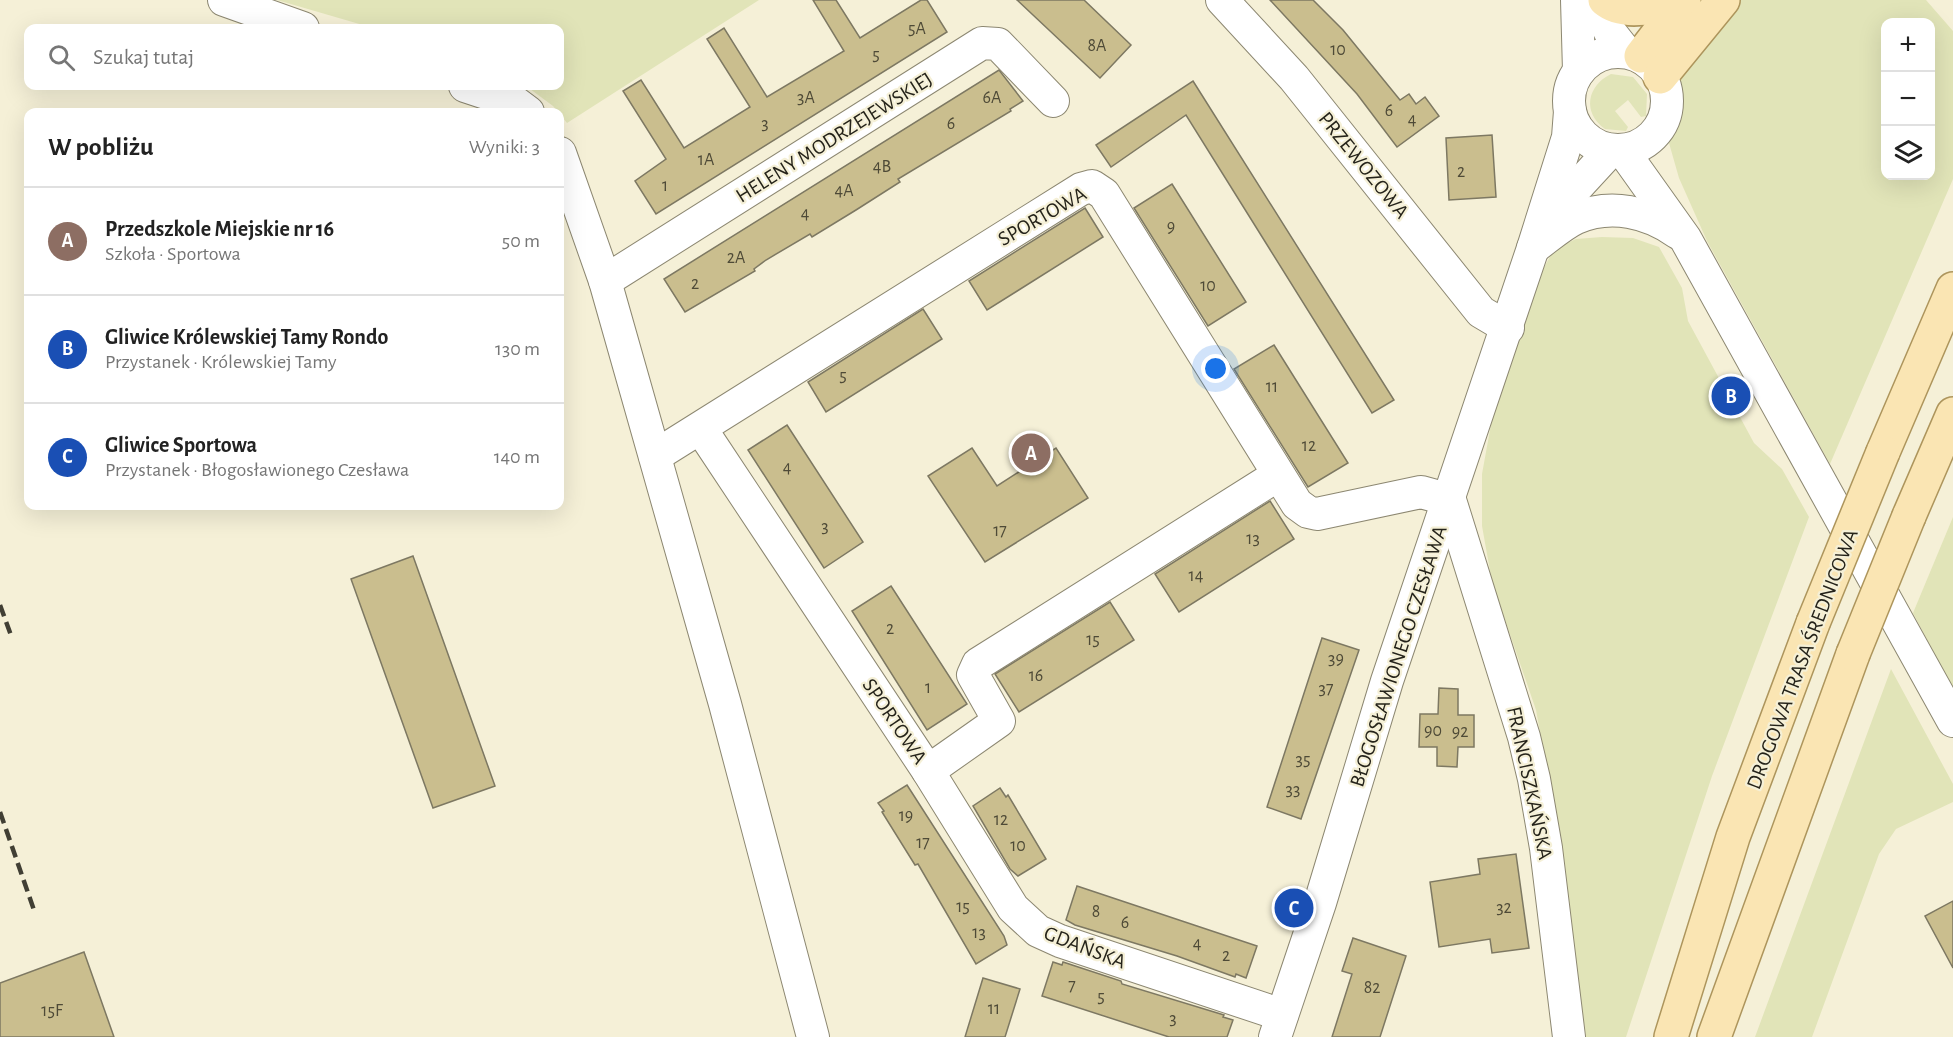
<!DOCTYPE html>
<html lang="pl">
<head>
<meta charset="utf-8">
<style>
  body { margin:0; font-family:"Alegreya Sans",sans-serif; background:#f6f6f6; color:#222 }
  .controls { position:absolute; right:18px; top:18px; display:grid; overflow:hidden; border-radius:12px; box-shadow:0 6px 24px #0002 }
  .controls button { width:54px; height:54px; display:grid; place-items:center; padding:0; border:0; border-bottom:2px solid #e0e0e0; background:#fff; color:#222; font:30px sans-serif }
  .you { position:absolute; left:1216px; top:369px; width:21px; height:21px; margin:-15px; border:4px solid #fff; border-radius:50%; background:#1a73e8; box-shadow:0 0 0 9px #1a73e833 }
  .badge { display:grid; place-items:center; width:39px; height:39px; border-radius:50%; background:#b45309; color:#fff; font-size:20px; font-weight:700 }
  .pin { position:absolute; translate:-50% -50%; border:3px solid #fff; box-shadow:0 2px 6px #0006 }
  .list { margin:0; padding:0; list-style:none }
  h2 { display:flex; justify-content:space-between; align-items:center; height:78px; margin:0; padding:0 24px; font-size:26px }
  h2 small { font-size:20px; font-weight:400; color:#767676 }
  .list li { display:grid; grid-template-columns:39px 1fr auto; gap:18px; align-items:center; box-sizing:border-box; height:108px; padding:0 24px; border-top:2px solid #e0e0e0 }
  .list b { display:block; font-size:22px; white-space:nowrap }
  .list p { margin:0; font-size:20px; white-space:nowrap; color:#767676 }
  .list em { font-size:20px; font-style:normal; color:#767676 }
  .icon { flex:none; width:33px; height:33px; fill:none; stroke:currentColor; stroke-width:2; stroke-linecap:round; stroke-linejoin:round }
  .map { position:relative; flex:none; width:1953px; height:1037px; overflow:hidden }
  .search { position:absolute; background:#fff; box-shadow:0 6px 24px #0002; left:24px; top:24px; width:540px; height:66px; display:flex; align-items:center; gap:15px; box-sizing:border-box; padding:0 21px; border-radius:12px; color:#767676; font-size:22px }
  .panel { position:absolute; background:#fff; box-shadow:0 6px 24px #0002; left:24px; top:108px; width:540px; height:402px; border-radius:12px }
  .map>svg:first-child { display:block }
  .green { fill:#e1e4b8; fill-rule:evenodd }
  .building { fill:#cabe8e; stroke:#7d7862; stroke-width:1.5 }
  .lines { fill:none; stroke-linecap:round; stroke-linejoin:round }
  .minor-casing { stroke:#8c8771; stroke-width:34 }
  .major-casing { stroke:#ad955c; stroke-width:36 }
  .minor { stroke:#fff; stroke-width:32 }
  .major { stroke:#fae5b3; stroke-width:33 }
  .rail { stroke:#413f34; stroke-width:4.5; stroke-dasharray:12 6; stroke-linecap:butt }
  .major-bridge-casing { stroke:#ad955c; stroke-width:36; stroke-linecap:butt }
  .major-bridge { stroke:#fae5b3; stroke-width:33 }
  .labels { text-anchor:middle; stroke-width:4.5; stroke-linejoin:round; paint-order:stroke }
  .number-label { font-size:18px; fill:#4e4a37 }
  .street-label { font-size:21px; fill:#25231a; stroke:#f5f0d7 }
</style>
</head>
<body>
<div class="map">
<svg width="1953" height="1037" viewBox="0 0 1953 1037">
  <rect width="100%" height="100%" fill="#f5f0d7"/>
  <g class="green">
    <path d="M277 0H759L567 123 553 106 526 86H560V28H373Z"/>
    <path d="M1740 0H1926L1953 31V179L1830 464 1707 241 1679 178 1669 143C1680 118 1671 98 1678 74 1682 58 1726 13 1740 0ZM1886 22H1930V176H1886Z"/>
    <path d="M1611 74 1633 77 1647 94 1646 116 1641 117 1628 100 1615 111 1628 127 1626 131 1605 129C1582 112 1587 86 1611 74Z"/>
    <path d="M1602 237 1633 238 1659 247 1682 288 1688 321 1754 443 1782 469 1809 517 1712 776 1626 1037H1586L1559 838 1536 710 1492 582 1482 526V474L1492 419 1540 275 1554 249 1576 239Z"/>
    <path d="M1953 517V689L1913 613Z"/>
    <path d="M1891 669 1953 784V802L1896 829 1879 854 1812 1037H1755Z"/>
  </g>
  <g class="building">
    <path d="M813 0H836L860 38 921 0H927L947 32 656 214 635 181 666 159 623 91 641 80 684 148 750 107 707 39 724 28 767 97 844 51Z"/>
    <path d="M1017 0H1084L1131 45 1100 78Z"/>
    <path d="M1270 0H1313L1343 30 1400 100 1409 94 1416 104 1425 97 1439 116 1397 147 1357 94Z"/>
    <path d="M999 70 1023 101 1010 109 1011 111 898 179 900 182 856 210 812 237 810 234 766 260 754 269 755 271 685 312 664 279Z"/>
    <path d="M1193 81 1394 400 1372 413 1186 115 1111 167 1096 145Z"/>
    <path d="M1492 135 1496 197 1449 200 1446 138Z"/>
    <path d="M1172 184 1246 302 1208 326 1134 208Z"/>
    <path d="M1085 208 1103 237 987 310 969 281Z"/>
    <path d="M923 309 942 339 826 412 808 382Z"/>
    <path d="M1274 345 1348 463 1308 487 1234 369Z"/>
    <path d="M787 425 863 542 824 568 748 450Z"/>
    <path d="M972 448 997 486 1056 448 1088 498 985 562 928 476Z"/>
    <path d="M1270 501 1294 539 1179 612 1155 574Z"/>
    <path d="M413 556 495 786 433 808 351 579Z"/>
    <path d="M891 586 967 704 927 730 852 611Z"/>
    <path d="M1110 602 1134 640 1019 712 995 674Z"/>
    <path d="M1322 638 1359 650 1301 819 1267 807Z"/>
    <path d="M1439 688 1458 689V715H1474V747H1458L1457 767 1437 766V747H1419L1420 714H1438Z"/>
    <path d="M907 785 1004 936 1007 945 976 964 918 864 915 865 882 812 884 811 878 803Z"/>
    <path d="M1000 788 1006 797 1008 795 1046 859 1018 876 1010 869 973 806Z"/>
    <path d="M1516 854 1529 948 1492 953 1490 939 1439 947 1430 882 1480 874 1478 859Z"/>
    <path d="M1077 886 1257 946 1246 978 1236 974 1235 977 1177 956 1075 925 1066 920Z"/>
    <path d="M1953 901V968L1925 916Z"/>
    <path d="M1353 938 1406 956 1380 1037H1332L1352 974 1342 971Z"/>
    <path d="M84 952 114 1037H0V983Z"/>
    <path d="M1053 962 1062 965 1063 962 1121 981 1122 984 1224 1015 1223 1017 1233 1020 1227 1037H1169L1042 996Z"/>
    <path d="M983 978 1020 989 1005 1037H965Z"/>
  </g>
  <g class="lines">
    <g class="minor-casing">
      <g id="minor">
        <path d="M224 0 303 28"/>
        <path d="M1222 0 1294 78 1481 312 1508 328"/>
        <path d="M1577 0 1579 71"/>
        <path d="M1594 0 1610 32 1625 51"/>
        <circle cx="1618" cy="101" r="49"/>
        <path d="M465 86 516 103 528 112"/>
        <path d="M1623 151 1685 238 1953 721"/>
        <path d="M560 153 605 281 725 704 813 1037"/>
        <path d="M1547 229 1576 188 1611 150"/>
        <path d="M1533 248C1546 239 1561 225 1576 218 1611 203 1649 212 1678 233"/>
        <path d="M605 281 982 43 998 44 1053 101"/>
        <path d="M701 429 928 771 1013 908 1038 931 1060 941 1282 1015"/>
        <path d="M655 456 1081 189 1092 186 1104 194 1297 504 1308 512 1317 514 1421 492 1450 500"/>
        <path d="M1450 500 1524 737 1534 779 1546 848 1569 1037"/>
        <path d="M928 771 999 721 973 675 978 664 1278 475"/>
        <path d="M1275 1037 1320 903 1387 681 1533 248 1568 137 1570 111"/>
      </g>
    </g>
    <g class="major-casing">
      <g id="major">
        <path d="M1605 0C1624 16 1658 7 1679 0"/>
        <path d="M1641 56 1684 0"/>
        <path d="M1660 77 1723 0"/>
        <path d="M1883 452 1953 289"/>
        <path d="M1909 516 1953 414"/>
        <path d="M1671 1037 1733 837 1813 623"/>
        <path d="M1714 1037 1853 654"/>
      </g>
    </g>
    <use href="#minor" class="minor"/>
    <use href="#major" class="major"/>
    <g class="rail">
      <path d="M0 605 12 638"/>
      <path d="M0 812 35 913"/>
    </g>
    <g class="major-bridge-casing">
      <g id="major-bridge">
        <path d="M1813 623 1883 452"/>
        <path d="M1853 654 1909 516"/>
      </g>
    </g>
    <use href="#major-bridge" class="major-bridge"/>
  </g>
  <g class="labels">
    <g class="number-label">
      <text x="917" y="34">5A</text>
      <text x="1097" y="51">8A</text>
      <text x="1338" y="55">10</text>
      <text x="876" y="60">5</text>
      <text x="806" y="103">3A</text>
      <text x="992" y="103">6A</text>
      <text x="1389" y="116">6</text>
      <text x="1412" y="125">4</text>
      <text x="765" y="129">3</text>
      <text x="951" y="129">6</text>
      <text x="706" y="165">1A</text>
      <text x="882" y="172">4B</text>
      <text x="1461" y="177">2</text>
      <text x="665" y="191">1</text>
      <text x="844" y="196">4A</text>
      <text x="805" y="219">4</text>
      <text x="1171" y="232">9</text>
      <text x="736" y="263">2A</text>
      <text x="695" y="289">2</text>
      <text x="1208" y="291">10</text>
      <text x="843" y="381">5</text>
      <text x="1272" y="392">11</text>
      <text x="1309" y="451">12</text>
      <text x="787" y="473">4</text>
      <text x="825" y="532">3</text>
      <text x="1000" y="536">17</text>
      <text x="1253" y="544">13</text>
      <text x="1196" y="581">14</text>
      <text x="890" y="634">2</text>
      <text x="1093" y="645">15</text>
      <text x="1336" y="664">39</text>
      <text x="1036" y="681">16</text>
      <text x="928" y="693">1</text>
      <text x="1326" y="694">37</text>
      <text x="1433" y="736">90</text>
      <text x="1460" y="737">92</text>
      <text x="1303" y="765">35</text>
      <text x="1293" y="795">33</text>
      <text x="906" y="821">19</text>
      <text x="1001" y="825">12</text>
      <text x="923" y="848">17</text>
      <text x="1018" y="851">10</text>
      <text x="963" y="912">15</text>
      <text x="1504" y="913">32</text>
      <text x="1096" y="917">8</text>
      <text x="1125" y="928">6</text>
      <text x="979" y="938">13</text>
      <text x="1197" y="949">4</text>
      <text x="1226" y="961">2</text>
      <text x="1072" y="991">7</text>
      <text x="1372" y="993">82</text>
      <text x="1101" y="1002">5</text>
      <text x="994" y="1014">11</text>
      <text x="52" y="1016">15F</text>
      <text x="1173" y="1024">3</text>
    </g>
    <g class="street-label">
      <text transform="translate(834 137) rotate(-32)" y="7">HELENY MODRZEJEWSKIEJ</text>
      <text transform="translate(1364 165) rotate(51)" y="7">PRZEWOZOWA</text>
      <text transform="translate(1042 216) rotate(-30)" y="7">SPORTOWA</text>
      <text transform="translate(1398 656) rotate(-72)" y="7">BŁOGOSŁAWIONEGO CZESŁAWA</text>
      <text transform="translate(1802 659) rotate(-69)" y="7">DROGOWA TRASA ŚREDNICOWA</text>
      <text transform="translate(895 721) rotate(56)" y="7">SPORTOWA</text>
      <text transform="translate(1530 783) rotate(78)" y="7">FRANCISZKAŃSKA</text>
      <text transform="translate(1085 947) rotate(21)" y="7">GDAŃSKA</text>
    </g>
  </g>
</svg>
<div class="controls">
<button>+</button>
<button>−</button>
<button><svg class="icon" aria-label="layers" viewBox="0 0 24 24"><path d="M12 4l9 5-9 5-9-5zM3 14l9 5 9-5"/></svg></button>
</div>
<div class="you"></div>
<div class="pin badge" style="left:1031px;top:453px;background:#8d6e63">A</div>
<div class="pin badge" style="left:1731px;top:396px;background:#1a4fb4">B</div>
<div class="pin badge" style="left:1294px;top:908px;background:#1a4fb4">C</div>
<div class="search"><svg class="icon" aria-label="search" viewBox="0 0 24 24"><circle cx="10" cy="10" r="6"/><path d="M15 15l6 6"/></svg>Szukaj tutaj</div>
<section class="panel">
<h2>W pobliżu<small>Wyniki: 3</small></h2>
<ul class="list">
<li><span class="badge" style="background:#8d6e63">A</span><div><b>Przedszkole Miejskie nr 16</b><p>Szkoła · Sportowa</p></div><em>50 m</em></li>
<li><span class="badge" style="background:#1a4fb4">B</span><div><b>Gliwice Królewskiej Tamy Rondo</b><p>Przystanek · Królewskiej Tamy</p></div><em>130 m</em></li>
<li><span class="badge" style="background:#1a4fb4">C</span><div><b>Gliwice Sportowa</b><p>Przystanek · Błogosławionego Czesława</p></div><em>140 m</em></li>
</ul>
</section>
</div>
</body>
</html>
